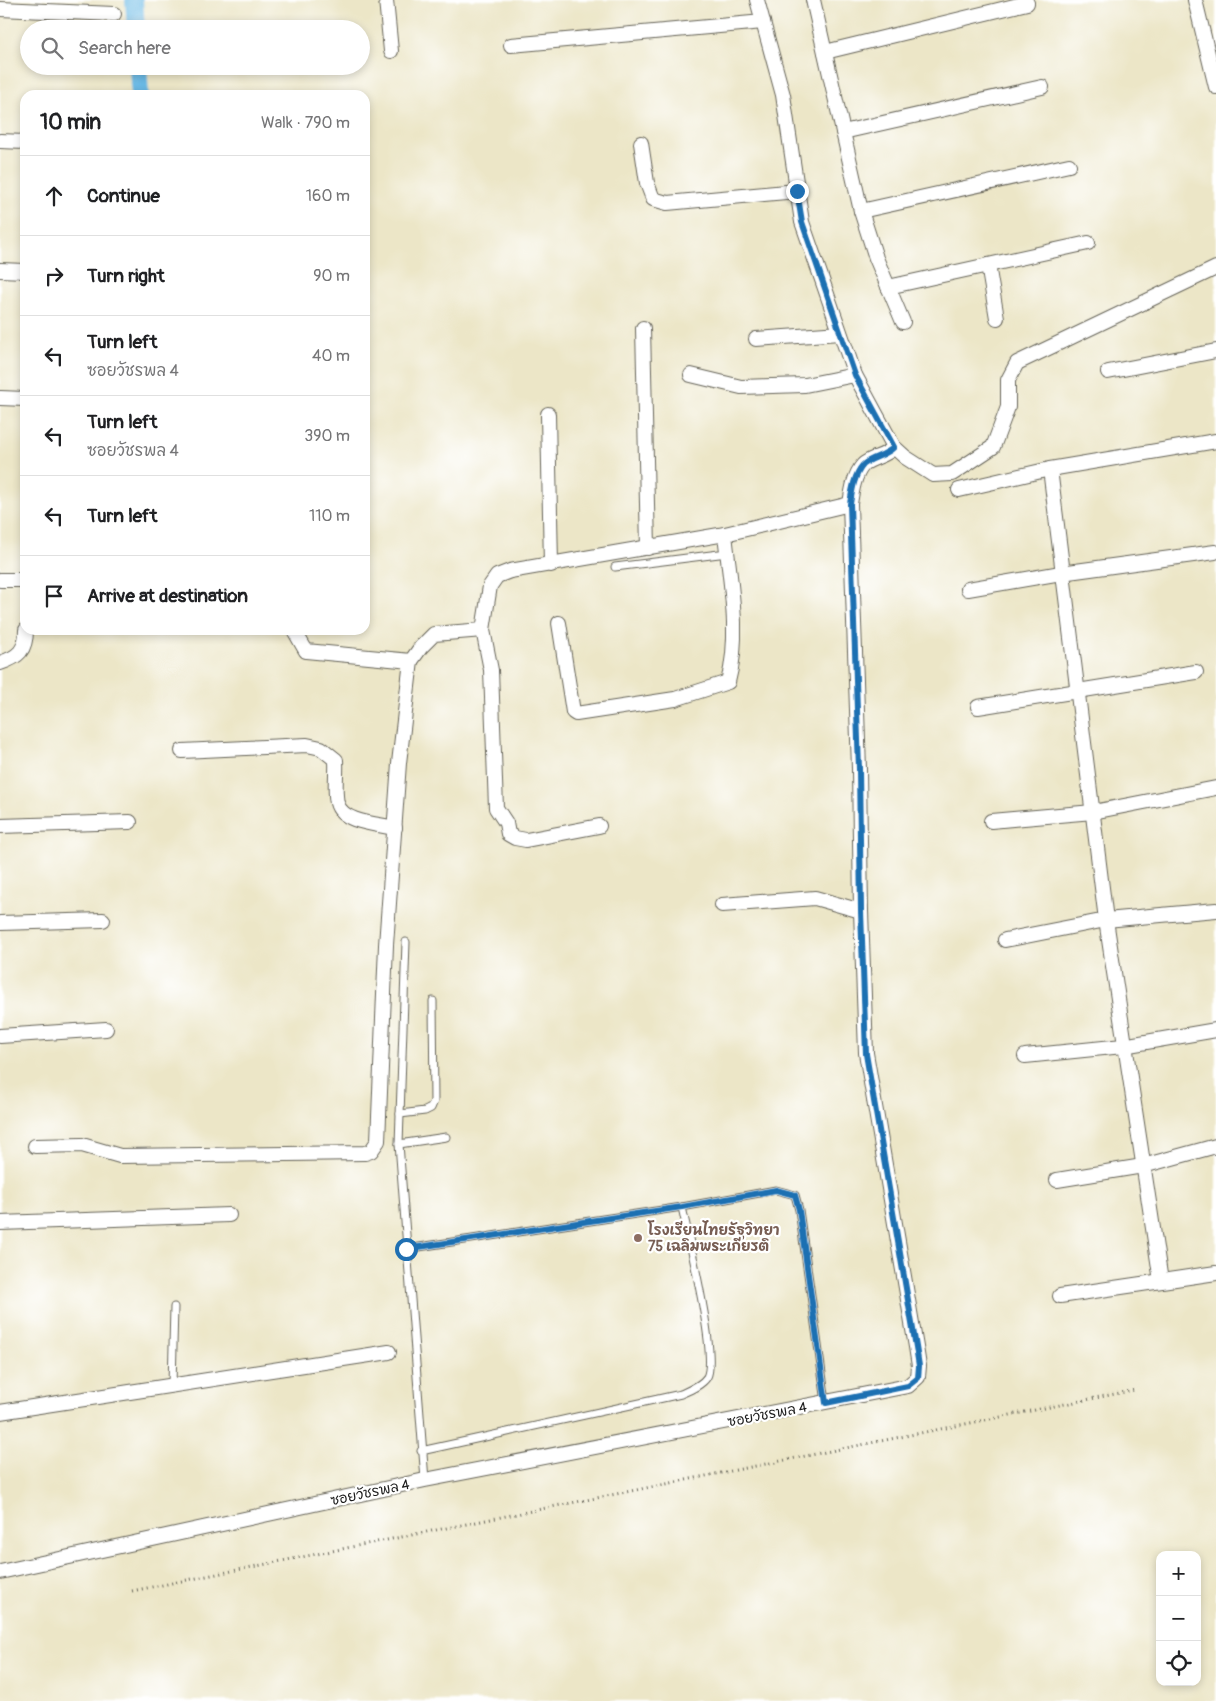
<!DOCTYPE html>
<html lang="en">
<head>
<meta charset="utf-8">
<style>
  body { margin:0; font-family:Pangolin,"Playpen Sans Thai",sans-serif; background:#f2f2f2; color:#202124 }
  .controls { position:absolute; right:15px; bottom:15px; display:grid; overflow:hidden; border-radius:10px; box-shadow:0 2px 8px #0003 }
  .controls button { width:45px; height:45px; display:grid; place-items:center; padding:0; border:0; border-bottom:1px solid #e0e0e0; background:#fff; color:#202124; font:25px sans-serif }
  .stop { position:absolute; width:15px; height:15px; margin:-11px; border:4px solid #1f6fb2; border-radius:50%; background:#fff }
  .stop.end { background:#1f6fb2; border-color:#fff; box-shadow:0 1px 5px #0008 }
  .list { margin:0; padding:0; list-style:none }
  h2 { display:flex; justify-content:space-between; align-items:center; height:65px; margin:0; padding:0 20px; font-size:21px }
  h2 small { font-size:16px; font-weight:400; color:#757577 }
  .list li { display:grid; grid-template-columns:32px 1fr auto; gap:15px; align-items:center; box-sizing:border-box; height:80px; padding:0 20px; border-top:1px solid #e0e0e0 }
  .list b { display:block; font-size:19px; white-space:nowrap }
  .list p { margin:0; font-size:16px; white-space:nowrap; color:#757577 }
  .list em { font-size:16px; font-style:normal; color:#757577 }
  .icon { flex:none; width:28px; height:28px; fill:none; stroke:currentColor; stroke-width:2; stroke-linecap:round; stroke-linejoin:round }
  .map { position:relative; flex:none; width:1216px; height:1701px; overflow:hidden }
  .search { position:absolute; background:#fff; box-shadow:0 2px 8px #0003; left:20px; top:20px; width:350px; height:55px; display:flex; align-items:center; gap:12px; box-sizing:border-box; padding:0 18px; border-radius:28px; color:#757577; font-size:19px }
  .panel { position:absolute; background:#fff; box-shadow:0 2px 8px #0003; left:20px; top:90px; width:350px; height:545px; border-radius:15px }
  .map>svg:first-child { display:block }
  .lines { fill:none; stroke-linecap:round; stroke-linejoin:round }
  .canal { stroke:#6abae5; stroke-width:18 }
  .lane-casing { stroke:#656358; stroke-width:9 }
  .street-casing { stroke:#656358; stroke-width:16 }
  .path { stroke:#656358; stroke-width:3; stroke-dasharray:1 4; stroke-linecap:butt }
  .lane { stroke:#fff; stroke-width:7 }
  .street { stroke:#fff; stroke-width:14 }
  .route { stroke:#1f6fb2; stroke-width:6 }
  .education-dot { fill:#8d6e63; stroke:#fff; stroke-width:2 }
  .labels { text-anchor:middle; stroke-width:4.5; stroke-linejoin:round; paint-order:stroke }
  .education-label { font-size:14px; font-weight:bold; fill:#785e54; stroke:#fff; text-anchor:start }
  .street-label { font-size:14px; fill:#1c1c1c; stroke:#fff }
</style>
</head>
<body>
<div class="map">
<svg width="1216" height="1701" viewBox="0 0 1216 1701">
  <rect width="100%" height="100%" fill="#fff"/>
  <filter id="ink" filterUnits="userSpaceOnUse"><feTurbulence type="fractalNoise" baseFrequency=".02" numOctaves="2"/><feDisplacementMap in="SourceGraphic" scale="10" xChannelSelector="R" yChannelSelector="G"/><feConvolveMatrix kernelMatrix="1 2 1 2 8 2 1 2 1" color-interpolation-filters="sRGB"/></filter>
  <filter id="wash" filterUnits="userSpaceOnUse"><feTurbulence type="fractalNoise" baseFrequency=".0096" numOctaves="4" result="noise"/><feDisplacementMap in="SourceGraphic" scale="20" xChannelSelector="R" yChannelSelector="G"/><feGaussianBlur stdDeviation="1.12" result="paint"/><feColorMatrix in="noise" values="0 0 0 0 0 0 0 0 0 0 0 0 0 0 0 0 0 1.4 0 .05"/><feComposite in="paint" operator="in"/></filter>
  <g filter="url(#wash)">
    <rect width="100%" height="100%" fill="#ece6c7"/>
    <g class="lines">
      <g class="canal">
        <path d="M134 0 136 29"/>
        <path d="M138 66 140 95"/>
      </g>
    </g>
  </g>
  <g filter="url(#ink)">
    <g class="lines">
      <g class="lane-casing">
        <g id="lane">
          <path d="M615 567 727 553"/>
          <path d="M406 942 399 1144 425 1480"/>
          <path d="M400 1114 425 1111 431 1108 434 1101 433 1001"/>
          <path d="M399 1144 446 1137"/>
          <path d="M406 1249 682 1207 776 1190 795 1195 799 1210 826 1402"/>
          <path d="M172 1385 174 1307"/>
          <path d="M421 1451 681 1394C690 1390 702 1385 707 1377 718 1356 688 1236 682 1207"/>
        </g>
      </g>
      <g class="street-casing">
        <g id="street">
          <path d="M386 0 391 51"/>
          <path d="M757 0 783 95 802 222 855 375 894 447 905 457 933 475 952 474 993 447 1008 407V380L1017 363 1216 268"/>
          <path d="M813 0 861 211 876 258 903 322"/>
          <path d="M1195 0 1216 87"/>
          <path d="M0 9 114 14"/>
          <path d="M511 45 763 22"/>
          <path d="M825 52 1027 3"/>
          <path d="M843 132 1042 87"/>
          <path d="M0 141 25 142"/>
          <path d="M641 143 647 183 653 199 667 203 797 191"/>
          <path d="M861 211 1069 165"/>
          <path d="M988 265 997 318"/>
          <path d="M0 270 25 271"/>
          <path d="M888 287 1088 243"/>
          <path d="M643 328 648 548"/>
          <path d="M756 339 840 333"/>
          <path d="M1108 372 1216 351"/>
          <path d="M691 375 741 387 805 385 855 375"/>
          <path d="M0 398 25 399"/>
          <path d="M548 414 551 565"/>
          <path d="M959 490 1050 469"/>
          <path d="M0 580H25"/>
          <path d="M968 589 1061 573 1215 552"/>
          <path d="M559 623 573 712 576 714 675 699 728 682C741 634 730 582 725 534"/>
          <path d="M294 630 306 651 411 661"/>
          <path d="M0 663C19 657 26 650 26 630"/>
          <path d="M978 707 1196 672"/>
          <path d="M182 751 307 745 321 748 336 760C337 774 334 790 337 803 342 823 378 824 395 828"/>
          <path d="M991 821 1093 812 1216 788"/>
          <path d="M0 826 130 822"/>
          <path d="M599 826 526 840 515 838 508 834 506 823 496 808 491 670 483 630 490 586 497 576 510 571 725 534 850 504"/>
          <path d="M722 905 815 898 861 911"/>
          <path d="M0 923 103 920"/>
          <path d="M1005 940 1106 920 1216 910"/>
          <path d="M0 1036 106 1029"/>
          <path d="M1025 1056 1123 1046 1216 1030"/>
          <path d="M35 1146 82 1145 120 1156 365 1153 371 1151 378 1141 386 945 399 763 411 661 421 647 434 634 483 630"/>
          <path d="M1057 1180 1143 1166 1216 1146"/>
          <path d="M0 1223 229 1215"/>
          <path d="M1161 1281 1106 920 1050 469 1216 441"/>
          <path d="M1060 1296 1216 1273"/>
          <path d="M0 1412 389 1352"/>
          <path d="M0 1572 425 1480 908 1386 918 1377 919 1366 916 1347 866 1053 861 911 859 769 850 504C852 491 854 475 863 465 871 457 886 457 894 447"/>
        </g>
      </g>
      <path class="path" d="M132 1591 1135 1390"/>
      <use href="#lane" class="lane"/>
      <use href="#street" class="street"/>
    </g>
  </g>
  <g class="lines" filter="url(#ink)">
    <path class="route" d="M406 1249 682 1207 776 1190 795 1195 799 1210 826 1403 908 1386 918 1378 919 1366 916 1347 866 1054 861 911 859 769 850 504C852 491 854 475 863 465 871 457 886 456 894 447L855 375 802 222 797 191"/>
  </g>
  <circle class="education-dot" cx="638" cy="1238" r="5"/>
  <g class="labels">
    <g class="education-label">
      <text x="648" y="1235">โรงเรียนไทยรัฐวิทยา<tspan x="648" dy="16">75 เฉลิมพระเกียรติ</tspan></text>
    </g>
    <g class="street-label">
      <text transform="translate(767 1414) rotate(-11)" y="5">ซอยวัชรพล 4</text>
      <text transform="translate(370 1492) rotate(-12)" y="5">ซอยวัชรพล 4</text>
    </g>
  </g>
</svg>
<div class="controls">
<button>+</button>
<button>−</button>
<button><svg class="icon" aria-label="locate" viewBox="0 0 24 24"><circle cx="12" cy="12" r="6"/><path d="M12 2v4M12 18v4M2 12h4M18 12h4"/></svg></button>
</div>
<div class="stop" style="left:406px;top:1249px"></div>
<div class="stop end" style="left:797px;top:191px"></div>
<div class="search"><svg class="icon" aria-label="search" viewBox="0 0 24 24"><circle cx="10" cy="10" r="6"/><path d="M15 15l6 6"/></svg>Search here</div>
<section class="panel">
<h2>10 min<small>Walk · 790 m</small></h2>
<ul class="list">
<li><svg class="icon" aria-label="ahead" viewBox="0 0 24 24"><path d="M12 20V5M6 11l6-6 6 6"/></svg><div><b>Continue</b></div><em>160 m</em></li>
<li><svg class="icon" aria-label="right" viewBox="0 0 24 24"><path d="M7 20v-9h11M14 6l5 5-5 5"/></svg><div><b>Turn right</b></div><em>90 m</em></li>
<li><svg class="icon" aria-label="left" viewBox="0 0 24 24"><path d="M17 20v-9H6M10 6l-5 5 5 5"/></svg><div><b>Turn left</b><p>ซอยวัชรพล 4</p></div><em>40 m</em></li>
<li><svg class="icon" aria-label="left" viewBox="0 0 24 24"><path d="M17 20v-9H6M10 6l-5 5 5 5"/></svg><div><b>Turn left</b><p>ซอยวัชรพล 4</p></div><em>390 m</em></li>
<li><svg class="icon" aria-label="left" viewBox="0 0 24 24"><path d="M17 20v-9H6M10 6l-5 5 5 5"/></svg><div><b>Turn left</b></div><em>110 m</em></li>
<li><svg class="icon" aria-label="arrive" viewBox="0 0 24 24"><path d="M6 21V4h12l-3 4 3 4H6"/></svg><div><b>Arrive at destination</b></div></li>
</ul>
</section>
</div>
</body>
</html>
